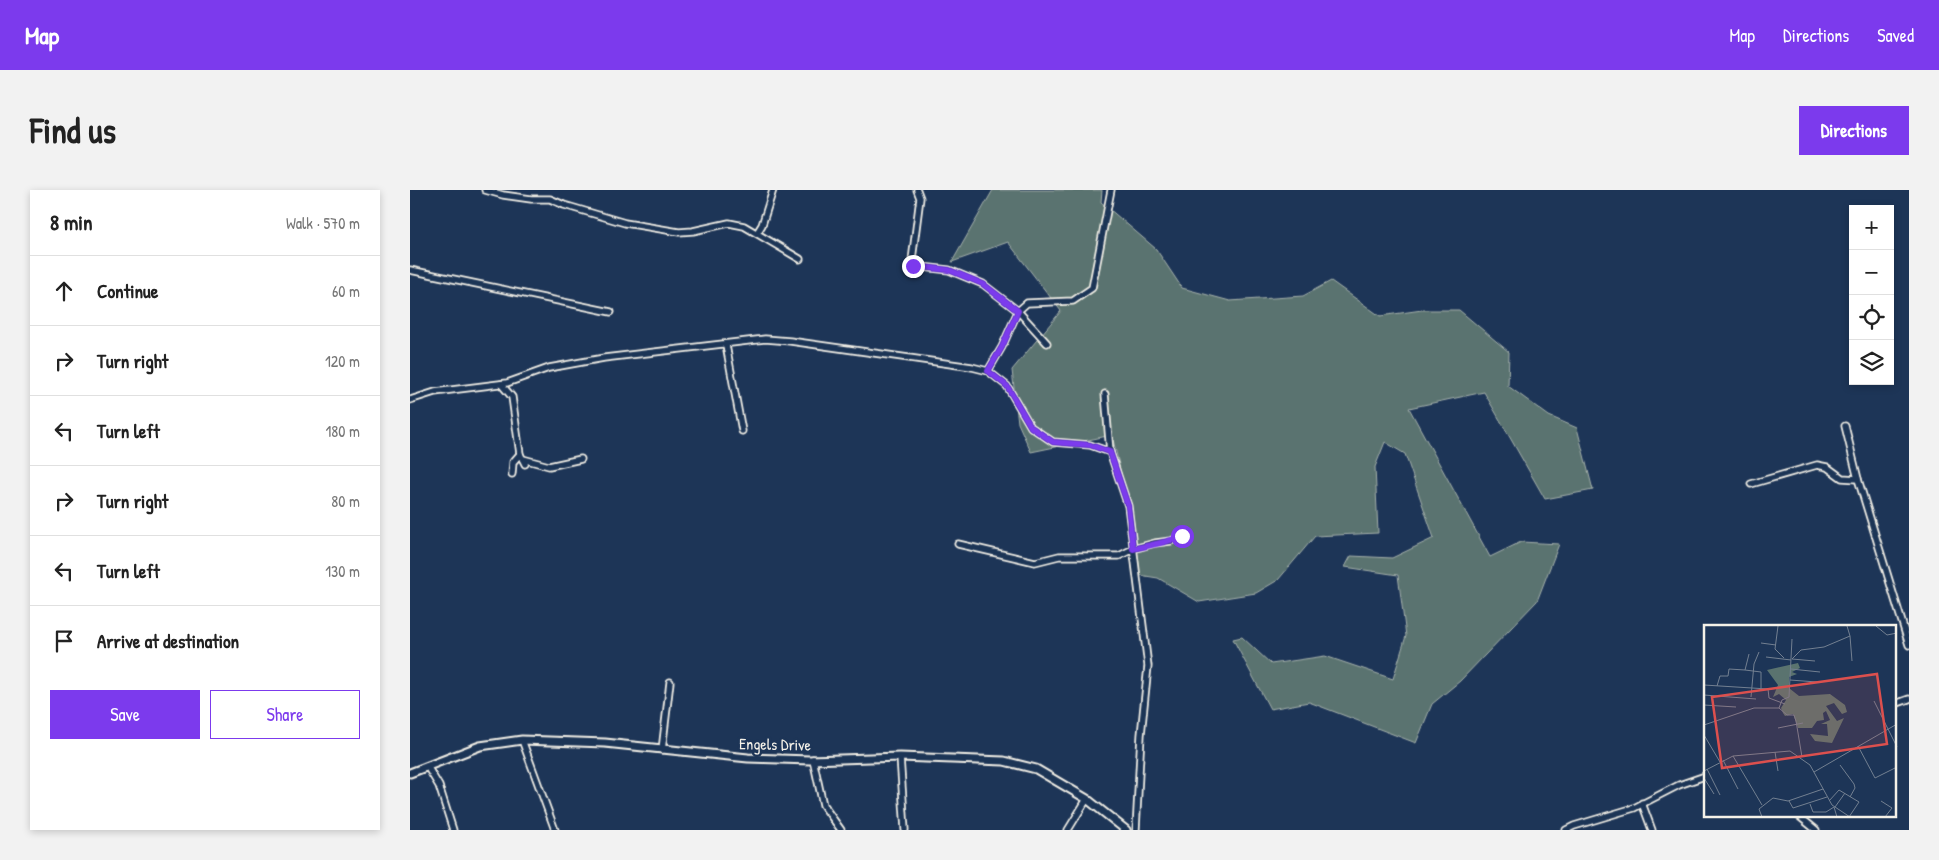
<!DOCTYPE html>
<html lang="en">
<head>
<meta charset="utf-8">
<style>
  body { margin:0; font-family:"Patrick Hand",sans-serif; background:#f2f2f2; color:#222 }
  .controls { position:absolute; right:15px; top:15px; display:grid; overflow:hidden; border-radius:0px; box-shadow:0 2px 8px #0003 }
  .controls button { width:45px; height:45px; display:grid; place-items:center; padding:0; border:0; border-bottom:1px solid #e0e0e0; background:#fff; color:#222; font:25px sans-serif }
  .stop { position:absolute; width:15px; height:15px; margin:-11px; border:4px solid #7c3aed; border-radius:50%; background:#fff }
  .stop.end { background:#7c3aed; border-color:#fff; box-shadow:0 1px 5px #0008 }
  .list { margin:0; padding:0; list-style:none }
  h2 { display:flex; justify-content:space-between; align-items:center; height:65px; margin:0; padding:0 20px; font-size:21px }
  h2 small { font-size:16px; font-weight:400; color:#767676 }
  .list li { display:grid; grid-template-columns:32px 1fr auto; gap:15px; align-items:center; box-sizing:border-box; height:70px; padding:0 20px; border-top:1px solid #e0e0e0 }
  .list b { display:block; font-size:19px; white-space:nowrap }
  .list em { font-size:16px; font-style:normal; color:#767676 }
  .actions { display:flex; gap:10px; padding:15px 20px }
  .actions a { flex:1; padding:11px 0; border:1px solid #7c3aed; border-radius:0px; text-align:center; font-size:18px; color:#7c3aed }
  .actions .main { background:#7c3aed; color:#fff }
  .icon { flex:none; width:28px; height:28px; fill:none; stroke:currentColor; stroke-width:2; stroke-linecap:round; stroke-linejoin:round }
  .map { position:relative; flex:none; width:1499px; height:640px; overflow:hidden; border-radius:0px }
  header { display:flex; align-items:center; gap:30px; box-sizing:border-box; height:70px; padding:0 25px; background:#7c3aed; color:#fff }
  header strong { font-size:24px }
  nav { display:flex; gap:28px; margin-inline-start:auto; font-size:18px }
  .intro { display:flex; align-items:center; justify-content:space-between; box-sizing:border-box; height:120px; padding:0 30px }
  h1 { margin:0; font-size:35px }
  .button { padding:12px 22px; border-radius:0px; background:#7c3aed; color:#fff; font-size:18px; font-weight:700 }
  main { display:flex; gap:30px; padding:0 30px }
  aside { flex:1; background:#fff; border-radius:0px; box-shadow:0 2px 8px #0003 }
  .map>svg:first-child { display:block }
  .green { fill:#5a736f; stroke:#a7b2ac }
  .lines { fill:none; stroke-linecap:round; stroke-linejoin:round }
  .minor-casing { stroke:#f4f1e8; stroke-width:9 }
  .tertiary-casing { stroke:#f4f1e8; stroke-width:11 }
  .minor { stroke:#1d3557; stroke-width:5.5 }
  .tertiary { stroke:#1d3557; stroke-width:7 }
  .route { stroke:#7c3aed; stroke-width:6 }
  .labels { text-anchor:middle; stroke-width:5; stroke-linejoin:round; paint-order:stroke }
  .street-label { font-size:16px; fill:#f4f1e8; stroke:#1d3557 }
  .inset-road { fill:none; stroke:#738091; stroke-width:1 }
  .view { fill:#dc504e; fill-opacity:0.15; stroke:#dc504e; stroke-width:2.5 }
  .inset-edge { fill:none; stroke:#f4f1e8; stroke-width:2.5 }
</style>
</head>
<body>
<header>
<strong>Map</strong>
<nav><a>Map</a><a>Directions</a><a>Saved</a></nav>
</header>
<div class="intro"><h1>Find us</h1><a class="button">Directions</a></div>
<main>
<aside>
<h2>8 min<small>Walk · 570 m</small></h2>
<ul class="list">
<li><svg class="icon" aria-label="ahead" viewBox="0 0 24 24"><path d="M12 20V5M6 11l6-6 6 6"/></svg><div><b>Continue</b></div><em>60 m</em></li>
<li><svg class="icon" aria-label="right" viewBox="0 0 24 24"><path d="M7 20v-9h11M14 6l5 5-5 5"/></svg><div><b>Turn right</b></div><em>120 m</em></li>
<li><svg class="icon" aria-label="left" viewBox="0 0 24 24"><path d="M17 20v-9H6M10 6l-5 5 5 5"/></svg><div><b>Turn left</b></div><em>180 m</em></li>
<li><svg class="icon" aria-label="right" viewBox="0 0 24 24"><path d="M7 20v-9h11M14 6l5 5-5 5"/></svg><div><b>Turn right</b></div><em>80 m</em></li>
<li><svg class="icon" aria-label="left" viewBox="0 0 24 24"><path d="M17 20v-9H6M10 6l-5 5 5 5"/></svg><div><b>Turn left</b></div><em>130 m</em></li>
<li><svg class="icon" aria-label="arrive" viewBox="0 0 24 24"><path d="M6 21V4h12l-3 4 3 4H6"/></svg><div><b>Arrive at destination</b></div></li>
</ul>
<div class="actions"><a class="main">Save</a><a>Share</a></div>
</aside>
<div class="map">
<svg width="1499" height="640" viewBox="0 0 1499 640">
  <rect width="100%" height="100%" fill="#1d3557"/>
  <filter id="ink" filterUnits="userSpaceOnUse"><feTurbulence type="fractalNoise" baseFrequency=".02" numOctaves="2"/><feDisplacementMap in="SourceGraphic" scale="10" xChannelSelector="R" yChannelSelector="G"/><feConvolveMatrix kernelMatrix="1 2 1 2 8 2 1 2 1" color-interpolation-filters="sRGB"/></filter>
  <g filter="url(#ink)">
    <path class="green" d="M583 0H692L691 12 746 59 772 98 820 111 893 106 921 91 970 126 1012 120H1049L1099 162 1098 196 1139 226 1167 238 1183 300 1135 309 1074 202 999 218 1080 367 1111 352 1149 354 1127 411 1050 491 1022 514 1006 553 899 512 860 519 823 449 832 447 861 474 915 466 983 489 996 446 988 385 935 377 941 366 982 368 1024 348 995 264 975 252 965 277 968 343 905 346 868 390 846 403 789 412 748 388 723 384 715 319V300L702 245 621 262 608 233 602 180 651 121 598 52 542 72Z"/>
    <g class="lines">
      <g class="minor-casing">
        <g id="minor">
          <path d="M75 0 93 5 121 9H140L154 15 215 33 269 42 283 41 319 33 334 36 390 69"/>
          <path d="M507 0 510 8 502 70 503 76 539 80 573 94 608 121 637 153"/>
          <path d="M347 43 352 35 363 0"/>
          <path d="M0 80 201 122"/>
          <path d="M316 155 332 241"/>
          <path d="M578 181 597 196 621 237 643 252 680 255 700 262 718 316 738 476 731 545 726 640"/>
          <path d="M91 194 102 207 110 264 115 274"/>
          <path d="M695 204 700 262"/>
          <path d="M0 210 25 202 97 193 139 178 194 168 355 149 380 151 562 177 578 181 592 157 608 121 617 113 663 111 682 98 701 0"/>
          <path d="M1435 236 1448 289 1499 455"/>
          <path d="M113 269 139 276 171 269"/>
          <path d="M102 284 103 272 110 264"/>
          <path d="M1341 294 1407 275 1417 277 1432 288 1448 289"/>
          <path d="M548 354 625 372 649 366H709L723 359 745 353 761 351 772 346"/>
          <path d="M1485 514 1499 509"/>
          <path d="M112 550 145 640"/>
          <path d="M252 560 260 492"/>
          <path d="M490 567 495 640"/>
          <path d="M403 569 413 615 431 640"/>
          <path d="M17 576 29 596 43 640"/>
          <path d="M1232 613 1242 640"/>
          <path d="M1389 626 1406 640"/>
          <path d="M658 640 677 609"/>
          <path d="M1156 640 1164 636 1224 618 1269 595 1295 586"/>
        </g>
      </g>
      <g class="tertiary-casing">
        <path id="tertiary" d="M0 583 70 556 112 550 195 553 338 568 400 570 490 567 594 571 626 579 677 609 716 640"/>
      </g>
      <use href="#minor" class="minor"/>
      <use href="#tertiary" class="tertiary"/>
    </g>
  </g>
  <g class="lines" filter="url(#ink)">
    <path class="route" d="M503 76 539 80 573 94 608 121 592 157 578 181 597 196 621 237 643 252 680 255 700 262 718 316 723 359C739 355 757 353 772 346"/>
  </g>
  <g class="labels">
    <g class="street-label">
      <text transform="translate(365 554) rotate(1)" y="6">Engels Drive</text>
    </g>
  </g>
  <g transform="translate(1294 435)">
    <rect width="192" height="192" fill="#1d3557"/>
    <path d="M94 38 96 43 88 47 93 49 85 52V63L95 71 126 69 141 80 143 87 138 89 130 78 122 81 133 96 140 93 128 118 111 116 106 109 124 111 123 99H117L126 95 122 86 119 88 120 95 113 96 108 103H94L89 89 81 91 79 88 77 83 82 75 75 69 69 72 74 60 63 45Z" fill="#5a736f"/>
    <path class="inset-road" d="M74 1 71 24 80 33M172 1 183 10 193 8M146 11 148 36M57 18 72 20M62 32 87 35M88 34 97 25 120 22 146 11 143 1M88 34 111 36M87 44 116 47M41 45 57 47V64M86 55 113 57M0 60 64 64 65 73 81 79M13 61 16 51H24L25 44 41 45 45 29M0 70 52 74M47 72 50 39 55 27M170 76 193 122M0 80 32 82M75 83 83 90H90L92 96 98 132M0 100 50 83H75L78 75 85 72 88 14M74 103 99 98M0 110 16 137M154 121 171 153 191 143M71 127 74 146M29 131 58 180M19 135 34 164M136 140 150 159 151 163 146 172M3 144 16 170M0 146 29 131 86 126 106 140 128 180 146 192M110 147 193 99M0 153 10 169M85 176 89 183 123 172M125 176 135 165 155 177 145 192M177 176 188 183 181 192M106 179 109 187H122L130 182 133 192M131 182 141 168M58 192 55 184 69 173 84 176 119 164"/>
    <path class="view" d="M173 49 183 119 18 143 8 72Z"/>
    <rect width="192" height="192" class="inset-edge"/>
  </g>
</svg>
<div class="controls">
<button>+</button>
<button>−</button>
<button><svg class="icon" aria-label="locate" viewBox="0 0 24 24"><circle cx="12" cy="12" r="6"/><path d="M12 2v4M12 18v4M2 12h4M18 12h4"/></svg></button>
<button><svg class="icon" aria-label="layers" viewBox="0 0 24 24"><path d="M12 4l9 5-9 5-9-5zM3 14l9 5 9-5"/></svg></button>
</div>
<div class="stop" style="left:772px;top:346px"></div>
<div class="stop end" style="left:503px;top:76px"></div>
</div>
</main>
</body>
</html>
